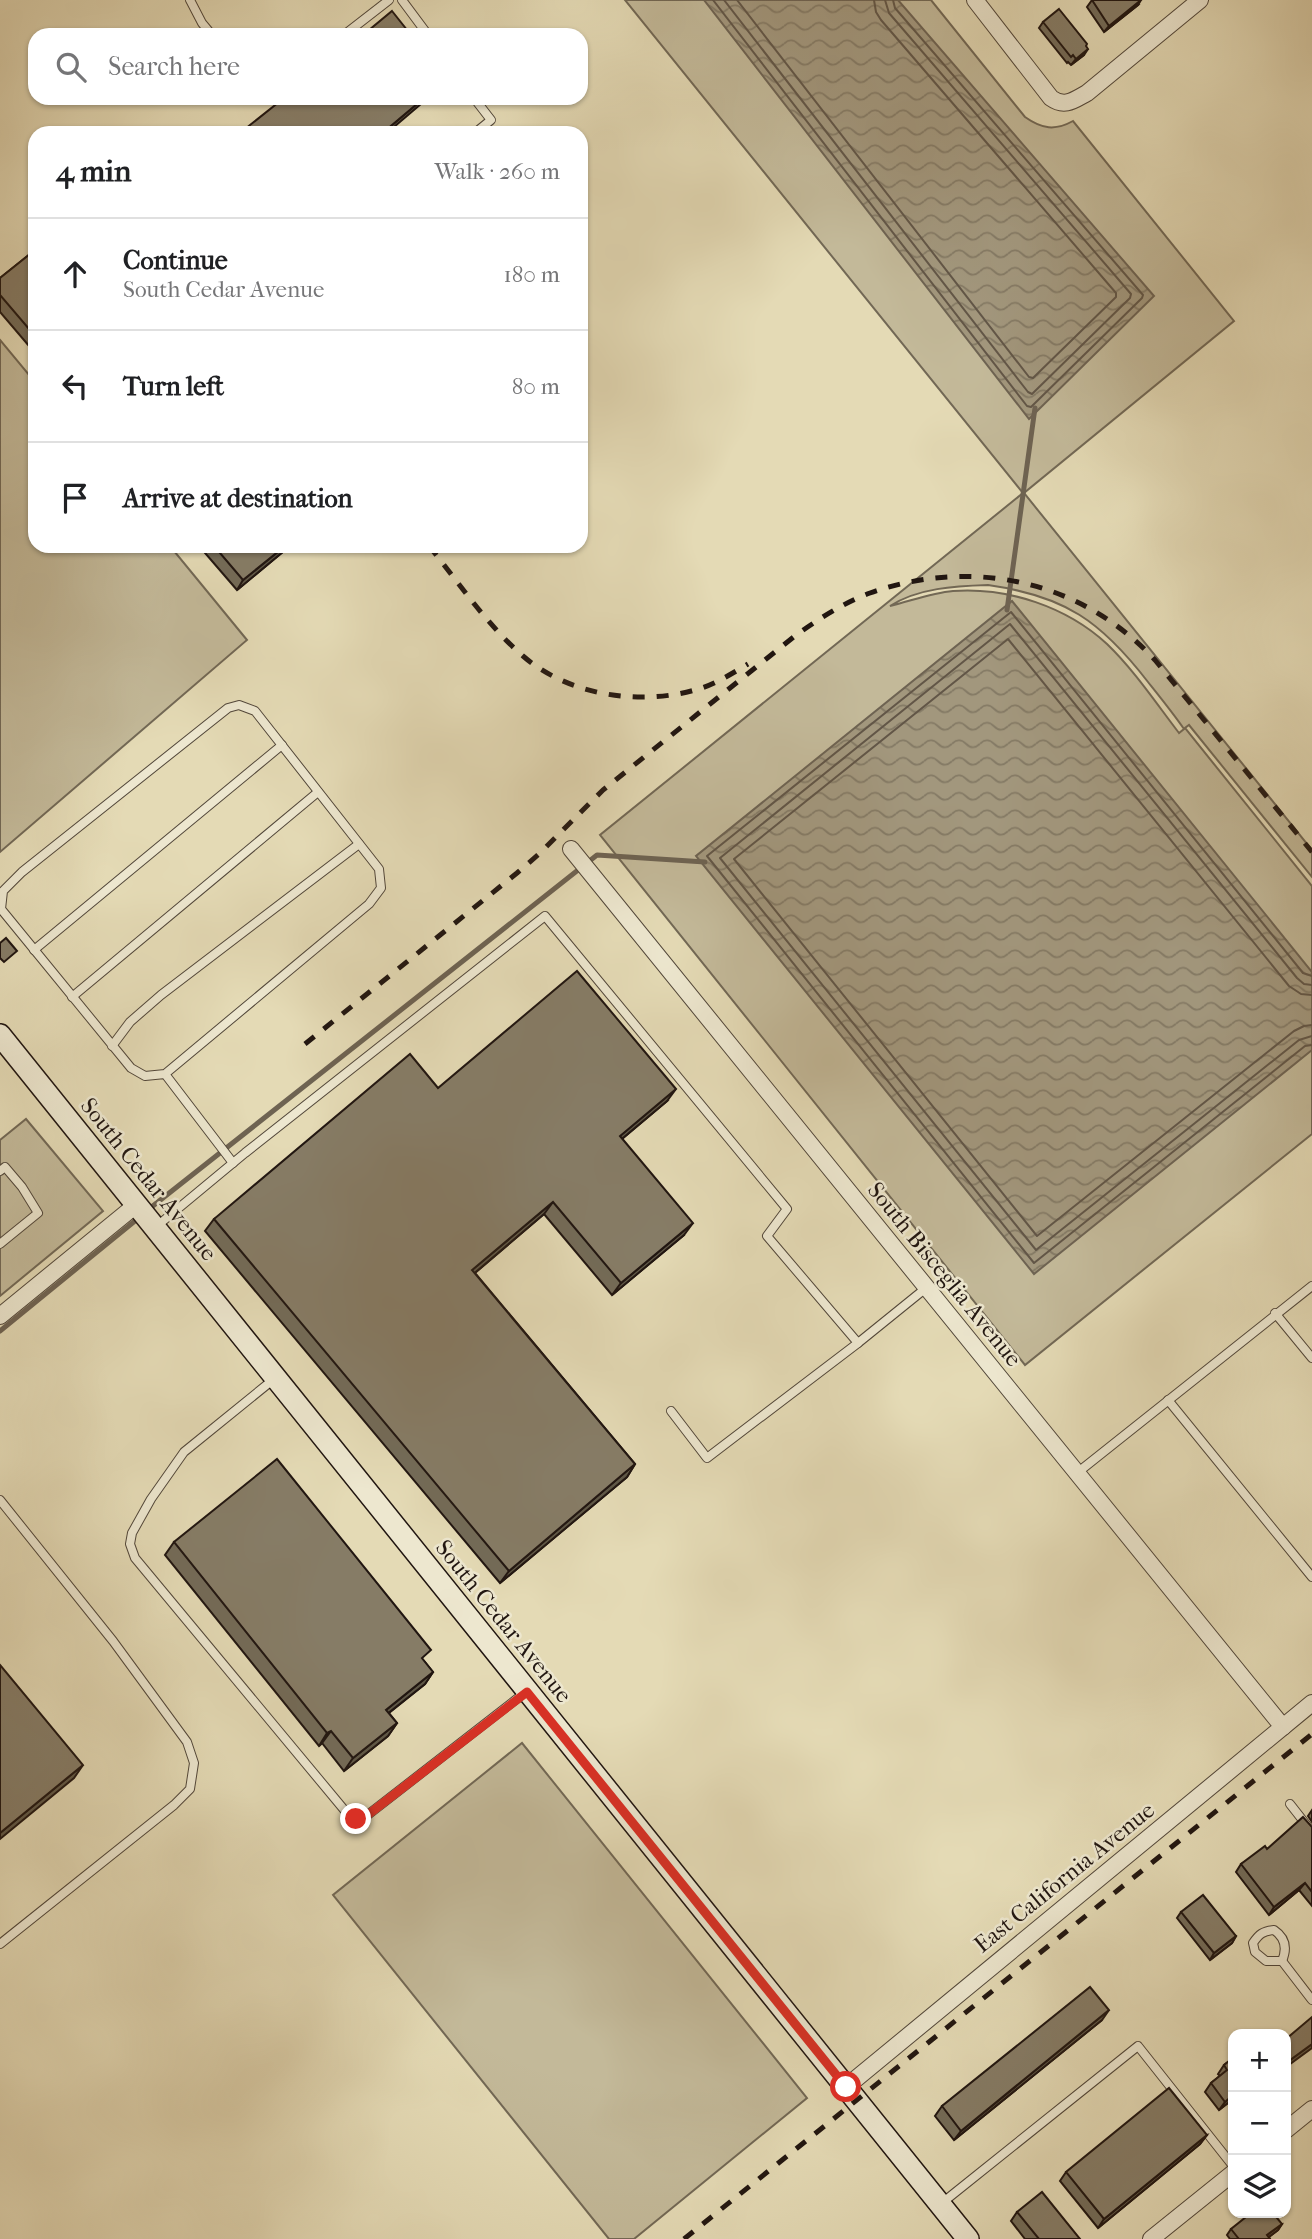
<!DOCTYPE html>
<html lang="en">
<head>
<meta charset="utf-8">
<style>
  body { margin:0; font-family:"IM FELL French Canon",serif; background:#f2f2f2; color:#202124 }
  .controls { position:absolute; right:21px; bottom:21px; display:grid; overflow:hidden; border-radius:14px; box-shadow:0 2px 5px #0004 }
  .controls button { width:63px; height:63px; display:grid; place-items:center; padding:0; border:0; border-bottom:2px solid #e0e0e0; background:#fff; color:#202124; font:35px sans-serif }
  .stop { position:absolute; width:21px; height:21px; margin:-16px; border:5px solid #d93025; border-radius:50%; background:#fff }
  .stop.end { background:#d93025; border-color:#fff; box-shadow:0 2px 7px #0008 }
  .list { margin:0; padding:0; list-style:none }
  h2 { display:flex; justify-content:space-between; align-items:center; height:91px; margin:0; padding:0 28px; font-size:30px }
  h2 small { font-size:23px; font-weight:400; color:#757577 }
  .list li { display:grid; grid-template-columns:46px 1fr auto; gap:21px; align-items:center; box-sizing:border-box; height:112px; padding:0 28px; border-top:2px solid #e0e0e0 }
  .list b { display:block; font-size:26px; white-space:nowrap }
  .list p { margin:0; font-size:23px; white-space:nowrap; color:#757577 }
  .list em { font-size:23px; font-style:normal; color:#757577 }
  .icon { flex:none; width:38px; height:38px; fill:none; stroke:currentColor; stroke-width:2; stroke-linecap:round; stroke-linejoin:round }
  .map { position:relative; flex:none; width:1312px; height:2239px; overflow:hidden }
  .search { position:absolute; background:#fff; box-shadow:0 2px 5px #0004; left:28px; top:28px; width:560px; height:77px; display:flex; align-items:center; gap:18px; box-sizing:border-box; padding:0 24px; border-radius:21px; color:#757577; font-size:26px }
  .panel { position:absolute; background:#fff; box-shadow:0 2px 5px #0004; left:28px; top:126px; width:560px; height:427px; border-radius:21px }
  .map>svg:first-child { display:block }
  .green { fill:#c3b999; stroke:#726855; stroke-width:2; fill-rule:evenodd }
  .water { fill:url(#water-waves); stroke:#6e6352; stroke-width:2 }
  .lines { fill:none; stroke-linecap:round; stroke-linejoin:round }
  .shore { stroke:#625647; stroke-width:2 }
  .stream { stroke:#6e6352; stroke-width:5 }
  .lane-casing { stroke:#52473a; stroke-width:10 }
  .street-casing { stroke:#52473a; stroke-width:18 }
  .secondary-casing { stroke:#211611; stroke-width:24 }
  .lane { stroke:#ede7cf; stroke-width:8 }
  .street { stroke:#ede7cf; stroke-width:16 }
  .secondary { stroke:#ede7cf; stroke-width:21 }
  .rail { stroke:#211611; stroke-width:5; stroke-dasharray:12 12; stroke-linecap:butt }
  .wall { fill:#736b58; stroke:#211611; stroke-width:2 }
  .shaded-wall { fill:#5e5747; stroke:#211611; stroke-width:2 }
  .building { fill:#867c66; stroke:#211611; stroke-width:2 }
  .route { stroke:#d93025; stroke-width:9 }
  .labels { text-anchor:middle; stroke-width:5; stroke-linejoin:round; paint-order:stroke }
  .street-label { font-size:23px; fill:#211611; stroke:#ede7cf }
</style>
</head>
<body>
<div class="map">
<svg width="1312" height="2239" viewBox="0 0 1312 2239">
  <defs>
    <pattern id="water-waves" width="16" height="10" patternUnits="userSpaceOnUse" patternTransform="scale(1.75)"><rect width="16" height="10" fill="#a2977d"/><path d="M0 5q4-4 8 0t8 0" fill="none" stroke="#847a65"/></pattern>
  </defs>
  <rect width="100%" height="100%" fill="#e4dab5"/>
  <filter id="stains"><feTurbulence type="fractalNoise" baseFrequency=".00286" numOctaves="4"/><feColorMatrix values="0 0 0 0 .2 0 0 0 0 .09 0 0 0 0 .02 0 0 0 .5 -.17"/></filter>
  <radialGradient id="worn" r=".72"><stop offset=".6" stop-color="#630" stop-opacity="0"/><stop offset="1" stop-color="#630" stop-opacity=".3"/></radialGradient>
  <g class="green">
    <path d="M625 0H931L1025 117C1042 129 1055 131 1073 121L1234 321 1024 493 1312 850V877L1189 725 1185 728 1312 886V1134L1025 1365 600 835 1023 493ZM988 585C1065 596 1101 621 1148 682 1160 697 1173 713 1184 729L1179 733C1156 703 1134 670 1107 644 1067 607 1008 587 953 591 931 593 911 601 890 606 918 588 955 586 988 585Z"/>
    <path d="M0 340 35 382V546H170L247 640 0 852Z"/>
    <path d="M26 1119 103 1211 0 1296V1140Z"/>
    <path d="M522 1743 807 2098 634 2239H609L333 1895Z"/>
  </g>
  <g class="water">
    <path d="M704 0H898L1154 296 1029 419Z"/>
    <path d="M1012 601 1312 972V1050L1034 1274 696 856Z"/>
  </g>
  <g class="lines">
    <g class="shore">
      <path d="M713 0 1027 406 1031 407 1142 298 1143 295 895 8 893 0"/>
      <path d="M724 0 1028 392 1032 394 1130 298 1131 294 889 13 885 0"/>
      <path d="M737 0 1029 377 1033 378 1116 297V293L881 20 876 12 874 0"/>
      <path d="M1312 976 1303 973 1011 612 707 856 1034 1263 1305 1046 1312 1045"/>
      <path d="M1312 985 1304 984 1297 978 1010 624 720 858 1036 1250 1299 1040 1312 1036"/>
      <path d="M1312 995 1301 994 1289 986 1008 639 734 859 1037 1236 1294 1031 1304 1026 1312 1025"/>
    </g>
    <g class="stream">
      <path d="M1007 610 1035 408"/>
      <path d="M149 1209 597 855 705 862"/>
      <path d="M0 1331 141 1216"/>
    </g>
    <g class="lane-casing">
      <g id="lane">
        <path d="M190 0 202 23 212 35"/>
        <path d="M402 0 428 35"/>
        <path d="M344 35 389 0"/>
        <path d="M263 98H264"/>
        <path d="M474 98 491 120 475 133"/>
        <path d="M34 950 282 745"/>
        <path d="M72 997 318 792"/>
        <path d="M112 1046 130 1022 161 995 359 844"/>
        <path d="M165 1074 369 904 381 888 379 869 255 711 239 705 228 708 22 872 3 891 1 909 131 1068 145 1076 165 1074 233 1163"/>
        <path d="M0 1171 5 1167 22 1187 38 1213 0 1244"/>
        <path d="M157 1226 245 1153 545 916 787 1209 767 1236 858 1343 926 1288"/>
        <path d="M1275 1313 1312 1358"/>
        <path d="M274 1379 184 1452 151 1499 132 1533 130 1544 135 1558 346 1812 356 1819 365 1817 527 1691"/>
        <path d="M1168 1400 1312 1577"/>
        <path d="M671 1411 707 1458 858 1343"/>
        <path d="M1077 1473 1312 1286"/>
        <path d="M0 1500 113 1641 187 1742 194 1763 190 1789 174 1805 0 1944"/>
        <path d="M1290 1804 1312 1832"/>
        <path d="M1274 1930C1286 1938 1287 1949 1282 1961H1266L1255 1952 1253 1943C1259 1934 1263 1931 1274 1930Z"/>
        <path d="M1282 1961 1312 2000"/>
        <path d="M942 2203 1138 2046 1233 2166"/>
      </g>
    </g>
    <g class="street-casing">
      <g id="street">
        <path d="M975 0 1051 98C1065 108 1074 100 1087 93L1200 0"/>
        <path d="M571 849 1283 1727"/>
        <path d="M0 1316 136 1205"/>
        <path d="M846 2087 1312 1703"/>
        <path d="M1286 2130 1312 2109"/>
        <path d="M1151 2239 1233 2173"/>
      </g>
    </g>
    <g class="secondary-casing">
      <path id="secondary" d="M0 1035 968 2239"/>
    </g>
    <use href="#lane" class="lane"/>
    <use href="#street" class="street"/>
    <use href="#secondary" class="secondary"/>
    <g class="rail">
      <path d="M429 546C459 583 487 625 523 656 568 695 638 706 695 690 714 685 731 674 748 664"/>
      <path d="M305 1044 517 873 539 854 603 790 796 635C819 619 843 603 870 593 972 557 1081 580 1155 660L1312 852"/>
      <path d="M684 2239 1312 1734"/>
    </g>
  </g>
  <g class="wall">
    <path d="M1092 0 1138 5 1104 32 1087 7Z"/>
    <path d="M1043 22 1086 46 1084 55 1071 65 1068 62 1067 63 1039 28Z"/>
    <path d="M35 250V353L0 312V278Z"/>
    <path d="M199 546H290L237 590Z"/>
    <path d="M438 1088 667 1101 622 1139 684 1235 612 1295 544 1214 475 1273 635 1464 627 1477 500 1583 205 1231 214 1219Z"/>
    <path d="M174 1542 424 1661 433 1672 425 1684 389 1713 397 1723 388 1736 344 1771 322 1743 319 1746 165 1555Z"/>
    <path d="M1312 1810V1822L1308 1816Z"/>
    <path d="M1312 1827V1906L1299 1890 1269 1915 1236 1872 1241 1864 1267 1849Z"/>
    <path d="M1181 1912 1236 1936 1232 1943 1210 1960 1177 1918Z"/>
    <path d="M1102 2020 954 2140 935 2116 942 2106Z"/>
    <path d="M1233 2058V2099L1219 2110 1205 2092 1211 2083 1220 2076 1218 2074 1224 2065Z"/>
    <path d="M1207 2135 1200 2144 1098 2228 1060 2181 1066 2172Z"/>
    <path d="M1017 2212 1080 2239H1025L1011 2221Z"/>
    <path d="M1282 2224 1278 2230 1269 2237 1270 2239H1230L1227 2235 1231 2229Z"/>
  </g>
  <g class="shaded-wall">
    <path d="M1141 0 1138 5 1104 32 1109 26Z"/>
    <path d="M1088 49 1084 55 1071 65 1076 59Z"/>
    <path d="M424 98H428L387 133 385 131Z"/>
    <path d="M285 546H290L237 590 243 580Z"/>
    <path d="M676 1089 667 1101 611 1148 620 1136Z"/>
    <path d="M553 1202 544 1214 464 1282 472 1270Z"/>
    <path d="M693 1223 684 1235 612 1295 621 1283Z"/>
    <path d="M635 1464 627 1477 500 1583 509 1571Z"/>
    <path d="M433 1672 425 1684 377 1722 386 1710Z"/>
    <path d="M397 1723 388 1736 344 1771 353 1758Z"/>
    <path d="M331 1731 322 1743 319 1746 327 1733Z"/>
    <path d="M83 1765 74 1778 0 1839V1833Z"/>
    <path d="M1305 1883 1299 1890 1269 1915 1274 1907Z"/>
    <path d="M1236 1936 1232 1943 1210 1960 1214 1953Z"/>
    <path d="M1109 2010 1102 2020 954 2140 961 2131Z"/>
    <path d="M1312 2044V2048L1286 2067V2063Z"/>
    <path d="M1233 2095V2099L1219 2110 1225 2102Z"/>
    <path d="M1207 2135 1200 2144 1098 2228 1104 2219Z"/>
    <path d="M1282 2224 1278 2230 1266 2239 1267 2235Z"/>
  </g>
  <g class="building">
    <path d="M1092 0H1141L1109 26Z"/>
    <path d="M1059 9 1087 44 1086 46 1088 49 1076 59 1073 55 1071 57 1043 22Z"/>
    <path d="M392 11 411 35H363Z"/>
    <path d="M284 98H424L385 131 388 133H240Z"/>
    <path d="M35 250V336L0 295V278Z"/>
    <path d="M214 546H285L243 580Z"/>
    <path d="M6 938 17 951 4 962 0 958V943Z"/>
    <path d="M577 971 676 1089 620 1136 693 1223 621 1283 553 1202 472 1270 635 1464 509 1571 214 1219 410 1054 438 1088Z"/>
    <path d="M277 1459 431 1650 422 1658 433 1672 386 1710 397 1723 353 1758 331 1731 327 1733 174 1542Z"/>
    <path d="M0 1665 83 1765 0 1833Z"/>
    <path d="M1303 1817 1312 1827V1892L1305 1883 1274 1907 1241 1864 1265 1846 1267 1849Z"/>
    <path d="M1203 1895 1236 1936 1214 1953 1181 1912Z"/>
    <path d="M1090 1987 1109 2010 961 2131 942 2106Z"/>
    <path d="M1312 2017V2044L1286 2063V2039Z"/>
    <path d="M1233 2058V2095L1225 2102 1211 2083 1227 2070 1224 2065Z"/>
    <path d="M1169 2088 1207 2135 1104 2219 1066 2172Z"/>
    <path d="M1042 2192 1080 2239H1039L1017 2212Z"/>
    <path d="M1251 2213H1273L1282 2224 1267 2235 1270 2239H1239L1231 2229Z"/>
  </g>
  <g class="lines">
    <path class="route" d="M356 1819 365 1817 527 1692 846 2087"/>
  </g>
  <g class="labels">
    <g class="street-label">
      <text transform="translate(149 1179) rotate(51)" y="8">South Cedar Avenue</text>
      <text transform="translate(945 1274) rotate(51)" y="8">South Bisceglia Avenue</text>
      <text transform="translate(504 1621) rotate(51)" y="8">South Cedar Avenue</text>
      <text transform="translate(1064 1877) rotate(-39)" y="8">East California Avenue</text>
    </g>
  </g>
  <rect width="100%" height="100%" filter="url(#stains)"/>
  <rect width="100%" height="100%" fill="url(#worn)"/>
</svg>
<div class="controls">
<button>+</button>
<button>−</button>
<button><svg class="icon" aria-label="layers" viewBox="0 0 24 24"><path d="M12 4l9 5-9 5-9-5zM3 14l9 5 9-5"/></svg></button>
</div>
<div class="stop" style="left:846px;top:2087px"></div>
<div class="stop end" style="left:356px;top:1819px"></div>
<div class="search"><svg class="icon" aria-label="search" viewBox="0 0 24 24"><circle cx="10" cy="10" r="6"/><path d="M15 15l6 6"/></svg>Search here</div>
<section class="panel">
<h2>4 min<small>Walk · 260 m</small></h2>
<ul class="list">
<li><svg class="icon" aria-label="ahead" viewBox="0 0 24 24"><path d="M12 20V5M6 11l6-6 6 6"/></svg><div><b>Continue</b><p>South Cedar Avenue</p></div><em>180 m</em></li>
<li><svg class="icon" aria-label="left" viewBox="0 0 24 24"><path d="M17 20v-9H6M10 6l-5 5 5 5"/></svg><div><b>Turn left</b></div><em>80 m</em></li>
<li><svg class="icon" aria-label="arrive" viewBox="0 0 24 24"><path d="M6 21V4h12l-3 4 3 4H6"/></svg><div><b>Arrive at destination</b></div></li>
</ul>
</section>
</div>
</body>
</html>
